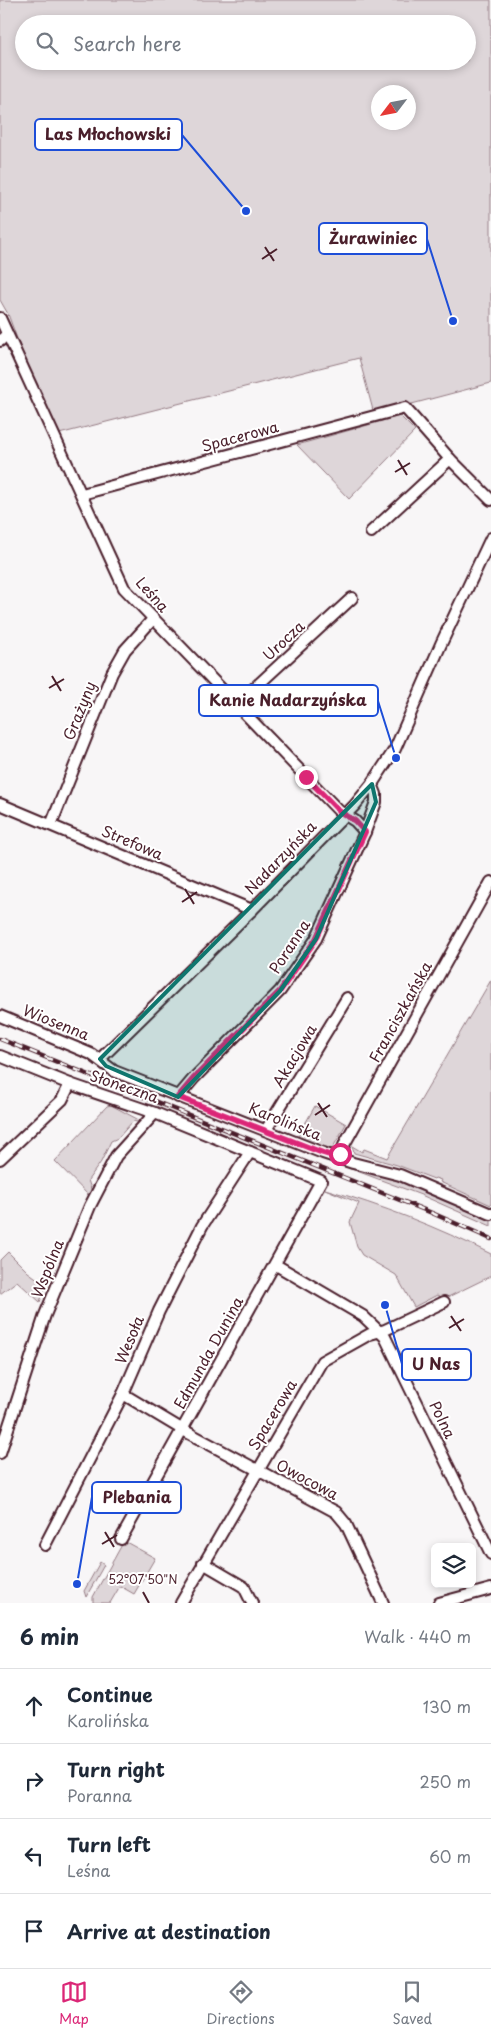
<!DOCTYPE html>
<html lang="en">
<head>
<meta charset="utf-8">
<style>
  body { margin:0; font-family:"Playpen Sans",sans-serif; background:#f2f2f3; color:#1f2937 }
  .controls { position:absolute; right:15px; bottom:15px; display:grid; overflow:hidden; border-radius:8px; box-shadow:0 2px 8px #0003 }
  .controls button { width:45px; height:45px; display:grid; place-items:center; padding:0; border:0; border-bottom:1px solid #e0e1e3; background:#fff; color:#1f2937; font:25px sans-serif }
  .compass { position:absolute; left:371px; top:85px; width:45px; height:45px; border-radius:50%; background:#fff; box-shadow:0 2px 8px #0003; rotate:238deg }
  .stop { position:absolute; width:15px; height:15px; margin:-11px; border:4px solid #db2777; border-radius:50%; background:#fff }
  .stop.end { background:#db2777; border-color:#fff; box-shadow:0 1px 5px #0008 }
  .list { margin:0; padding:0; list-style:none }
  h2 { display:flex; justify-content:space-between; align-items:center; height:65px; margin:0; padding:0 20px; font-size:21px }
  h2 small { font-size:16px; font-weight:400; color:#747a83 }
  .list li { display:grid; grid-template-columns:32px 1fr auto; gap:15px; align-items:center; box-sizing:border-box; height:75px; padding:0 20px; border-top:1px solid #e0e1e3 }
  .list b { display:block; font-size:19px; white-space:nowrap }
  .list p { margin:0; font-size:16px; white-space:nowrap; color:#747a83 }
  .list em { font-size:16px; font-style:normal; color:#747a83 }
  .icon { flex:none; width:28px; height:28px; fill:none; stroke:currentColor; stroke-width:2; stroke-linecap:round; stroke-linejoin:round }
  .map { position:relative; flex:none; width:491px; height:1603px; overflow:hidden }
  .search { position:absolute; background:#fff; box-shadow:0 2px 8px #0003; left:15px; right:15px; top:15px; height:55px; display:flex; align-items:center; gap:12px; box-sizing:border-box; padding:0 18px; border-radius:28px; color:#747a83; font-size:19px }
  .sheet { height:365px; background:#fff }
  nav { display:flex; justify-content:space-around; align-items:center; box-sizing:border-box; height:70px; border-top:1px solid #e0e1e3; background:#fff; font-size:14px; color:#747a83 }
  nav a { display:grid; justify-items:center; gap:2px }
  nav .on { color:#db2777 }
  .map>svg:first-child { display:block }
  .green { fill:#ded6d9; stroke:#947a82; fill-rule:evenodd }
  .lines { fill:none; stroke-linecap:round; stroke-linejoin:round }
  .street-casing { stroke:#4a1f2b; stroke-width:14 }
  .street { stroke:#fff; stroke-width:10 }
  .rail-casing { stroke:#4a1f2b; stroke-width:4.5 }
  .rail { stroke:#fff; stroke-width:2.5; stroke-dasharray:8; stroke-linecap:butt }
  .route { stroke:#db2777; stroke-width:6 }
  .marked { fill:#0f766e; fill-opacity:0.2; stroke:#0f766e; stroke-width:4; stroke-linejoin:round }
  .ticks { fill:none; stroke:#4a1f2b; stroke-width:2 }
  .labels { text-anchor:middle; stroke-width:4; stroke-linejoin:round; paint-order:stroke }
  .street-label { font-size:15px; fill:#4a1f2b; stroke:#fff }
  .ticks-label { font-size:12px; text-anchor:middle; fill:#4a1f2b; stroke:#fff; stroke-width:4; stroke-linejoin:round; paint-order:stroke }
  .leader { fill:none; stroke:#1d4ed8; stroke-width:2 }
  .callout-dot { fill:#1d4ed8; stroke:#fff; stroke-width:2 }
  .callout { fill:#fff; stroke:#1d4ed8; stroke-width:2 }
  .callout-label { font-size:16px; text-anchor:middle; font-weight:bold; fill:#4a1f2b }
</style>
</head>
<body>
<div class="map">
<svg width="491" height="1603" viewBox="0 0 491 1603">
  <rect width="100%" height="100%" fill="#f8f6f7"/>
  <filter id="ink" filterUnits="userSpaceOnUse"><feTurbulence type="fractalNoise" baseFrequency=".02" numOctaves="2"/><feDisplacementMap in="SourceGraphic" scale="10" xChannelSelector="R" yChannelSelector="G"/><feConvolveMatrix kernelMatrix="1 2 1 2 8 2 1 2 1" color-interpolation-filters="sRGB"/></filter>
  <g filter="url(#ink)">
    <g class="green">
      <path d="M0 0H491V383L374 414 359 358 59 434 34 385 8 314 0 300ZM24 24H467V61H24ZM378 92H408V122H378Z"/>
      <path d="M400 416 415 431 349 499 297 445Z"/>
      <path d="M491 980V1205L440 1182 441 1180 435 1178 434 1179 397 1165 354 1153 352 1146 362 1152 364 1149 387 1158Z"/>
      <path d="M111 1105 139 1120 137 1122 133 1121 118 1138 111 1141 101 1162 88 1180 93 1195 91 1198 55 1161 107 1106Z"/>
      <path d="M315 1106 346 1124 331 1151 297 1138Z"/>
      <path d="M323 1156 408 1182 491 1219V1226L421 1195 322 1158Z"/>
      <path d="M325 1189C383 1206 437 1227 491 1254V1276L444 1299 437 1295 414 1307 396 1275 362 1255 357 1247 350 1222 359 1203Z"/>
      <path d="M8 1252 28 1272 46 1285 40 1302 17 1281 0 1294V1260Z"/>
      <path d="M124 1541 155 1558 134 1594 120 1586 110 1603H93V1597Z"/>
      <path d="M100 1562 104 1565 86 1597 84 1591Z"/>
    </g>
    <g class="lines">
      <g class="street-casing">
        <g id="street">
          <path d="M0 318 124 588 339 811 355 821 365 832"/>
          <path d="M0 341 7 334"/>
          <path d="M82 494 405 408 450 459 491 500"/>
          <path d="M371 532 450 459"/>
          <path d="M236 705 352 598"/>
          <path d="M0 804 252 910"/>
          <path d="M51 825 112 673 125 650 153 619"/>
          <path d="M0 1016 91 1054 114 1071 323 1153 353 1163 400 1175 491 1214"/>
          <path d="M0 1056 70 1084 155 1113 321 1181 121 1539"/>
          <path d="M100 1059 252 910 355 805 372 784 395 749 441 644 491 538"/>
          <path d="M178 1097 194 1078 280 991 316 939 365 832 376 802V794L372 784"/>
          <path d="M266 1130 347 998"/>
          <path d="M339 1158 345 1143 491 882"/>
          <path d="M0 1159 62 1100 70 1084"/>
          <path d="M276 1265 363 1316 385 1337 491 1554"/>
          <path d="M123 1394 183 1430 336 1512 346 1524 383 1603"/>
          <path d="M0 1453 45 1315 90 1206 116 1156 155 1113"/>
          <path d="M45 1545 123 1394 159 1311 202 1226 250 1152"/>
          <path d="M203 1563 244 1587 252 1603"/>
          <path d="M181 1603 322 1361 370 1334 385 1330 444 1302"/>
          <path d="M439 1603 491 1589"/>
        </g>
      </g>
      <use href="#street" class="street"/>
      <g class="rail-casing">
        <path id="rail" d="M0 1039 432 1213 491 1239"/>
      </g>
      <use href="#rail" class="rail"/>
    </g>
  </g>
  <g class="lines" filter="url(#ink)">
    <path class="route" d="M306 777 339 811 355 821 365 832 316 939 280 991 194 1078 178 1097 323 1153 339 1158 340 1154"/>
  </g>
  <path class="marked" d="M372 784 376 802 316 939 280 991 178 1097 106 1066 100 1059Z"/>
  <path class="ticks" d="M265 247 274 261M262 259 277 249M398 460 407 475M395 472 410 463M52 676 61 691M49 688 64 679M185 889 194 904M182 902 197 892M318 1103 327 1117M315 1115 330 1105M451 1316 461 1331M449 1328 464 1319M105 1532 114 1547M102 1544 117 1535M143 1592 149 1603"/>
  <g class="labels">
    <g class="street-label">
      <text transform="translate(240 437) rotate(-15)" y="5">Spacerowa</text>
      <text transform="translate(152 595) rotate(48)" y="5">Leśna</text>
      <text transform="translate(284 641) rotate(-43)" y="5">Urocza</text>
      <text transform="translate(80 711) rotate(-68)" y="5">Grażyny</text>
      <text transform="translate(132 843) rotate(23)" y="5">Strefowa</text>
      <text transform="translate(281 858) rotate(-46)" y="5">Nadarzyńska</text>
      <text transform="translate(290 947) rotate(-57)" y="5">Poranna</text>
      <text transform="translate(401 1012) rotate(-61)" y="5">Franciszkańska</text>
      <text transform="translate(56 1023) rotate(22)" y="5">Wiosenna</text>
      <text transform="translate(295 1056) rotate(-59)" y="5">Akacjowa</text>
      <text transform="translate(124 1087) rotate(19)" y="5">Słoneczna</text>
      <text transform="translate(285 1122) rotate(22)" y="5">Karolińska</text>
      <text transform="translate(48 1269) rotate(-68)" y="5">Wspólna</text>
      <text transform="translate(130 1340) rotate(-67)" y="5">Wesoła</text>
      <text transform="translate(209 1353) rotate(-61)" y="5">Edmunda Dunina</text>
      <text transform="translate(273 1415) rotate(-59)" y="5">Spacerowa</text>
      <text transform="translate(442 1420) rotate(64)" y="5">Polna</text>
      <text transform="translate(307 1480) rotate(28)" y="5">Owocowa</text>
    </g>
  </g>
  <g class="ticks-label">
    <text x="143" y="1584">52°07'50"N</text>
  </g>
  <path class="leader" d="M246 211L182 135M453 321L427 239M396 758L378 701M385 1305L402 1364M77 1584L92 1497"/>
  <g class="callout-dot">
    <circle cx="246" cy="211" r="5"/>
    <circle cx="453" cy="321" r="5"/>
    <circle cx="396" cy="758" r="5"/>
    <circle cx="385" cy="1305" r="5"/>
    <circle cx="77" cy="1584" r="5"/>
  </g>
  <g class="callout">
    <rect x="35" y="119" width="147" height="31" rx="5"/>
    <rect x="319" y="223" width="108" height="31" rx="5"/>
    <rect x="199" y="685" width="179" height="31" rx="5"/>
    <rect x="402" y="1349" width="69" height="31" rx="5"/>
    <rect x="92" y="1482" width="89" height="31" rx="5"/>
  </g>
  <g class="callout-label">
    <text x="108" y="140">Las Młochowski</text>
    <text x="373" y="244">Żurawiniec</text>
    <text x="288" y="706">Kanie Nadarzyńska</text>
    <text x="436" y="1370">U Nas</text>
    <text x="137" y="1503">Plebania</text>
  </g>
</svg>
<div class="controls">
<button><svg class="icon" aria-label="layers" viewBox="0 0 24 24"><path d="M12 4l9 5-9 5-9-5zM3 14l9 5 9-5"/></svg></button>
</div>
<svg class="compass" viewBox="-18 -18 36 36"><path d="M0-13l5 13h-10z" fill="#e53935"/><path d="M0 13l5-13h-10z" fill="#747a83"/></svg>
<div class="stop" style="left:340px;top:1154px"></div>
<div class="stop end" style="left:306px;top:777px"></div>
<div class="search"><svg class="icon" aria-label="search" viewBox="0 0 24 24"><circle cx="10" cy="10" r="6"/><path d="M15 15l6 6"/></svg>Search here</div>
</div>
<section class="sheet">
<h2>6 min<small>Walk · 440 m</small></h2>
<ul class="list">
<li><svg class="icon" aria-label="ahead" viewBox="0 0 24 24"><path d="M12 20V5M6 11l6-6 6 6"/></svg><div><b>Continue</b><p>Karolińska</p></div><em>130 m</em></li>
<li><svg class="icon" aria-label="right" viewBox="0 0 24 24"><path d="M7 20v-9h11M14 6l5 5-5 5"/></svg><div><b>Turn right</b><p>Poranna</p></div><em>250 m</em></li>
<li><svg class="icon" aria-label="left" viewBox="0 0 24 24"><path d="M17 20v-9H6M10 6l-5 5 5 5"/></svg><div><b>Turn left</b><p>Leśna</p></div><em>60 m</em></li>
<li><svg class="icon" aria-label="arrive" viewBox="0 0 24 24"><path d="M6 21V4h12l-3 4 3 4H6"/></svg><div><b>Arrive at destination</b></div></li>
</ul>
</section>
<nav>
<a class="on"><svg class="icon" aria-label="map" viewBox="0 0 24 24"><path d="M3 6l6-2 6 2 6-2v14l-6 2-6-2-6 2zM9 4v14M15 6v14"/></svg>Map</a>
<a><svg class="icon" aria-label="directions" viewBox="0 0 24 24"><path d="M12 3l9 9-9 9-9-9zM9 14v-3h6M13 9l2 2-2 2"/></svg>Directions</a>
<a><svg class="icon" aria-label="saved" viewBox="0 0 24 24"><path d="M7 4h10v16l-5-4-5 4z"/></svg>Saved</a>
</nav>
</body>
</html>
